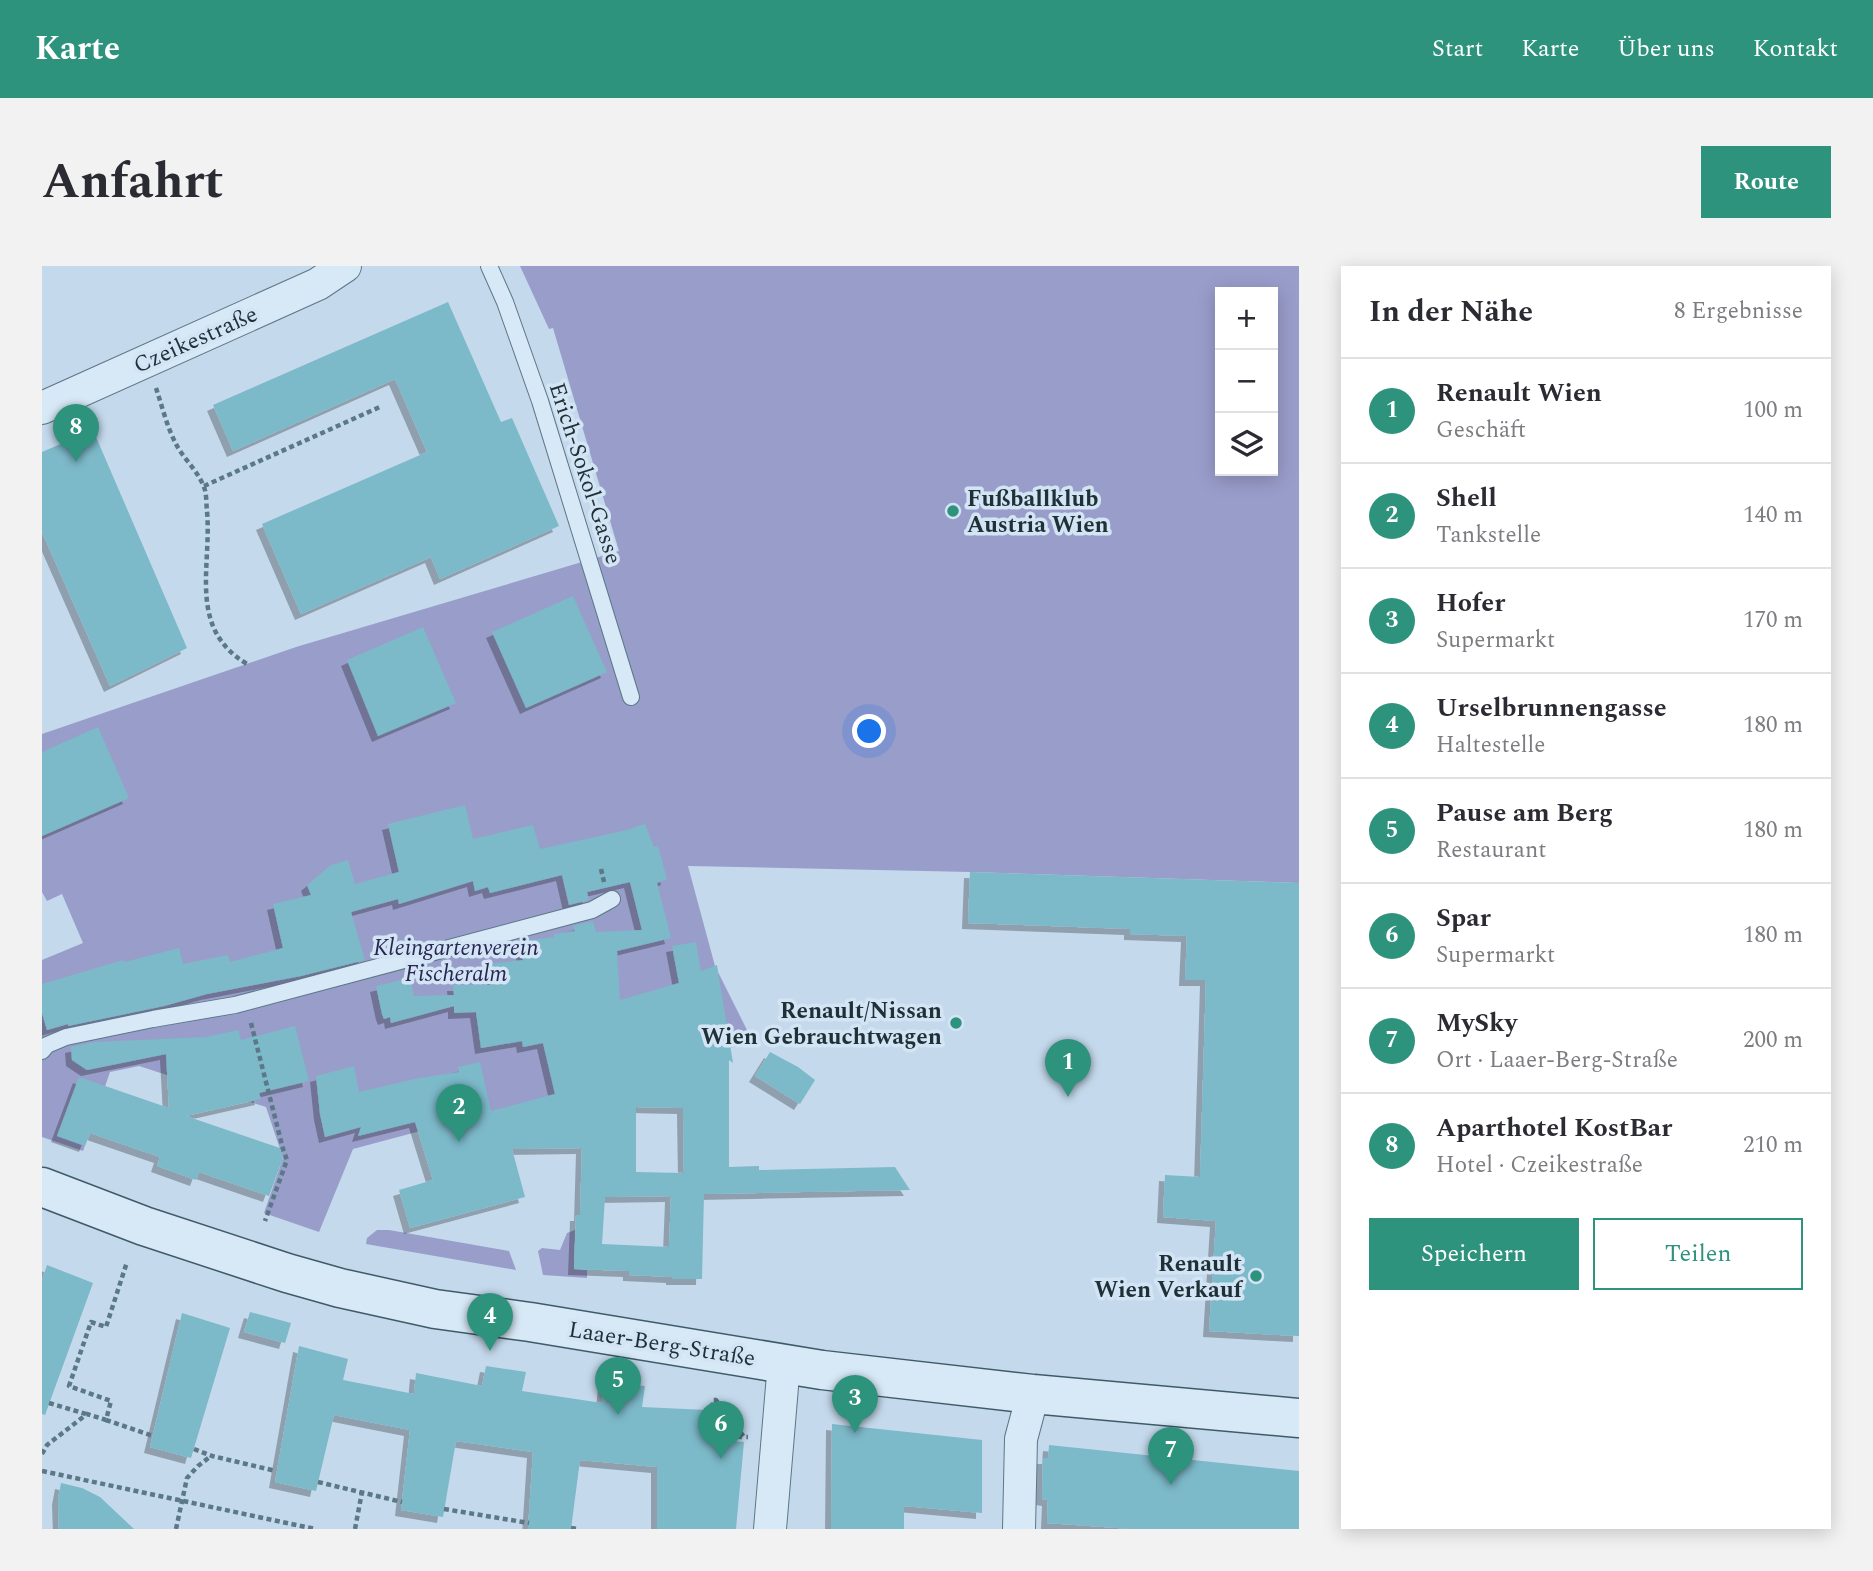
<!DOCTYPE html>
<html lang="de">
<head>
<meta charset="utf-8">
<style>
  body { margin:0; font-family:Spectral,serif; background:#f2f2f3; color:#2b2b33 }
  .controls { position:absolute; right:21px; top:21px; display:grid; overflow:hidden; border-radius:0px; box-shadow:0 4px 18px #0003 }
  .controls button { width:63px; height:63px; display:grid; place-items:center; padding:0; border:0; border-bottom:2px solid #e1e1e2; background:#fff; color:#2b2b33; font:35px sans-serif }
  .you { position:absolute; left:828px; top:466px; width:24px; height:24px; margin:-18px; border:5px solid #fff; border-radius:50%; background:#1a73e8; box-shadow:0 0 0 10px #1a73e833 }
  .badge { display:grid; place-items:center; width:46px; height:46px; border-radius:50%; background:#2e937d; color:#fff; font-size:23px; font-weight:700 }
  .pin { position:absolute; translate:-50% -58px; filter:drop-shadow(0 2px 4px #0008) }
  .pin::after { content:''; position:absolute; top:37px; width:24px; height:21px; background:inherit; clip-path:polygon(0 0,100% 0,50% 100%) }
  .list { margin:0; padding:0; list-style:none }
  h2 { display:flex; justify-content:space-between; align-items:center; height:91px; margin:0; padding:0 28px; font-size:30px }
  h2 small { font-size:23px; font-weight:400; color:#7c7c81 }
  .list li { display:grid; grid-template-columns:46px 1fr auto; gap:21px; align-items:center; box-sizing:border-box; height:105px; padding:0 28px; border-top:2px solid #e1e1e2 }
  .list b { display:block; font-size:26px; white-space:nowrap }
  .list p { margin:0; font-size:23px; white-space:nowrap; color:#7c7c81 }
  .list em { font-size:23px; font-style:normal; color:#7c7c81 }
  .actions { display:flex; gap:14px; padding:21px 28px }
  .actions a { flex:1; padding:16px 0; border:2px solid #2e937d; border-radius:0px; text-align:center; font-size:24px; color:#2e937d }
  .actions .main { background:#2e937d; color:#fff }
  .icon { flex:none; width:38px; height:38px; fill:none; stroke:currentColor; stroke-width:2; stroke-linecap:round; stroke-linejoin:round }
  .map { position:relative; flex:none; width:1257px; height:1263px; overflow:hidden; border-radius:0px }
  header { display:flex; align-items:center; gap:42px; box-sizing:border-box; height:98px; padding:0 35px; background:#2e937d; color:#fff }
  header strong { font-size:33px }
  nav { display:flex; gap:38px; margin-inline-start:auto; font-size:24px }
  .intro { display:flex; align-items:center; justify-content:space-between; box-sizing:border-box; height:168px; padding:0 42px }
  h1 { margin:0; font-size:49px }
  .button { padding:18px 32px; border-radius:0px; background:#2e937d; color:#fff; font-size:24px; font-weight:700 }
  main { display:flex; gap:42px; padding:0 42px }
  aside { flex:1; background:#fff; border-radius:0px; box-shadow:0 4px 18px #0003 }
  .map>svg:first-child { display:block }
  .green { fill:#999dca; fill-rule:evenodd }
  .building { fill:#7cb9c9; fill-rule:evenodd; filter:url(#shadow) }
  .lines { fill:none; stroke-linecap:round; stroke-linejoin:round }
  .service-casing { stroke:#5b7886; stroke-width:18 }
  .minor-casing { stroke:#5b7886; stroke-width:34 }
  .secondary-casing { stroke:#3e5c68; stroke-width:41 }
  .path { stroke:#5b7886; stroke-width:4.5; stroke-dasharray:5 3.5; stroke-linecap:butt }
  .service { stroke:#d7e8f7; stroke-width:16 }
  .minor { stroke:#d7e8f7; stroke-width:32 }
  .secondary { stroke:#d7e8f7; stroke-width:38 }
  .poi-dot { fill:#2e937d; stroke:#d3e4f4; stroke-width:2.5 }
  .labels { text-anchor:middle; stroke-width:7; stroke-linejoin:round; paint-order:stroke }
  .street-label { font-size:23px; fill:#1f3037; stroke:#d3e4f4 }
  .poi-label { font-size:23px; font-weight:bold; fill:#1f3037; stroke:#d3e4f4; text-anchor:end }
  .park-label { font-size:23px; font-style:italic; fill:#282652; stroke:#d3e4f4 }
</style>
</head>
<body>
<header>
<strong>Karte</strong>
<nav><a>Start</a><a>Karte</a><a>Über uns</a><a>Kontakt</a></nav>
</header>
<div class="intro"><h1>Anfahrt</h1><a class="button">Route</a></div>
<main>
<div class="map">
<svg width="1257" height="1263" viewBox="0 0 1257 1263">
  <defs>
    <filter id="shadow"><feDropShadow dx="-6" dy="6" stdDeviation="0" flood-color="#0004"/></filter>
  </defs>
  <rect width="100%" height="100%" fill="#c4d9ec"/>
  <g class="green">
    <path d="M478 0H1257V617L928 606 646 600 673 700 711 776 311 883 277 966 222 947 241 892 224 841 97 800 68 806 41 885 0 871V694L41 677 20 628 5 635 0 626V468L254 381 577 285 511 62 507 63ZM1178 26H1231V205H1178Z"/>
    <path d="M335 964H347L467 985 474 1004 324 978 325 972Z"/>
    <path d="M533 964 532 1003 545 1004V1012L501 1009 496 985 500 982 518 984 525 967Z"/>
  </g>
  <g class="building">
    <path d="M406 36 459 156 470 152 517 260 398 313 389 291 259 348 220 258 385 186 353 113 191 185 171 139Z"/>
    <path d="M51 164 145 382 68 420 0 266V186Z"/>
    <path d="M531 330 565 406 484 442 450 366Z"/>
    <path d="M381 361 414 437 336 470 305 394Z"/>
    <path d="M56 461 87 532 0 570V486Z"/>
    <path d="M423 539 431 573 491 559 498 583 585 564 603 558 612 581 616 580 625 613 615 617 629 672 575 685 578 734 637 717 630 680 654 676 659 705 675 699 691 797 687 794V901L717 900V904L853 901 868 924 662 928 660 1013H630V1011L587 1009V1005L532 1003 534 949H538L540 882 470 883 483 931 368 962 357 924 391 914 373 856 316 870 319 861 283 871 278 848 274 810 312 800 317 826 372 813 417 806 416 801 438 796 449 845 513 828 501 777 481 781 480 775 439 782 434 746 412 747V740L349 757 348 751 342 753 340 748 334 720 368 712 372 730 412 729 411 719H451L448 698 481 694 479 675 512 671V668L533 665 531 660 551 655 554 666 600 664 588 616 545 626 547 634 527 639 520 609 448 627 446 621 433 625 431 615 357 638 356 633 309 646 323 694 259 710 165 728 122 740 26 760V758L5 764 0 747V718L81 694 83 696 137 682 141 698 186 689 188 696 241 682 231 638 269 629 265 619 289 599 306 594 313 618 357 606 346 558ZM594 841 641 842 642 907 594 906ZM629 930 627 981 560 978 563 931Z"/>
    <path d="M928 606 1257 617V1070L1167 1065 1174 955 1121 951 1123 909 1158 911 1164 714H1143L1145 670 1088 668V663L926 657Z"/>
    <path d="M253 760 267 815 217 827 219 833 144 850 238 882 241 892 227 930 157 906 154 914 115 900 118 891 48 867 43 880 15 870 37 811 127 842 124 788 45 804 30 794 29 781 53 776 164 771 196 764 199 774Z"/>
    <path d="M728 786 756 801 773 814 758 838 713 810Z"/>
    <path d="M5 999 51 1017 3 1149 0 1148V1014Z"/>
    <path d="M208 1046 249 1057 243 1077 202 1066Z"/>
    <path d="M140 1047 188 1062 149 1192 108 1181Z"/>
    <path d="M257 1080 306 1093 301 1114 372 1128 374 1107 440 1120 444 1100 484 1106 480 1125 560 1137 562 1116 603 1120 600 1141 665 1144 664 1173 702 1176 694 1263H615V1201L538 1194 529 1263H486L491 1186 414 1175 401 1251 359 1244 368 1164 292 1149 274 1225 233 1216Z"/>
    <path d="M790 1158 940 1174V1247L862 1240V1263H789Z"/>
    <path d="M1007 1179 1257 1205V1263H1090L1005 1257 1006 1234 1000 1233 1001 1192H1006Z"/>
    <path d="M19 1217 40 1222 58 1231 92 1263H17L16 1233Z"/>
  </g>
  <g class="lines">
    <g class="service-casing">
      <g id="service">
        <path d="M447 0 463 36 498 135 589 431"/>
        <path d="M0 785 5 779 24 771 111 753 193 739 550 644 570 633"/>
      </g>
    </g>
    <g class="minor-casing">
      <g id="minor">
        <path d="M0 142 276 18 303 0"/>
        <path d="M728 1263 742 1097"/>
        <path d="M977 1263 979 1173 991 1128"/>
      </g>
    </g>
    <g class="secondary-casing">
      <path id="secondary" d="M0 921 102 960 245 1007 298 1022 393 1043 488 1056 780 1104 991 1128 1257 1152"/>
    </g>
    <g class="path">
      <path d="M114 122C120 140 125 161 134 178 141 192 155 204 161 219 165 226 164 237 165 245 170 301 145 362 205 398"/>
      <path d="M162 220 340 140"/>
      <path d="M559 603 562 616"/>
      <path d="M209 757 241 883 245 894 223 955"/>
      <path d="M7 1137 44 1148"/>
      <path d="M64 1154 111 1170"/>
      <path d="M678 1169 701 1171"/>
      <path d="M677 1174 678 1169H668L671 1134H674L702 1171H706"/>
      <path d="M152 1183 170 1190 234 1205"/>
      <path d="M0 1188 5 1179 45 1148 64 1154 69 1135 27 1120 49 1056 64 1061 85 996"/>
      <path d="M0 1205 273 1263"/>
      <path d="M276 1216 360 1236"/>
      <path d="M402 1243 487 1257"/>
      <path d="M529 1262 537 1263"/>
      <path d="M134 1263 145 1212 156 1200 169 1190"/>
      <path d="M313 1263 320 1226"/>
    </g>
    <use href="#service" class="service"/>
    <use href="#minor" class="minor"/>
    <use href="#secondary" class="secondary"/>
  </g>
  <g class="poi-dot">
    <circle cx="911" cy="245" r="7"/>
    <circle cx="914" cy="757" r="7"/>
    <circle cx="1214" cy="1010" r="7"/>
  </g>
  <g class="labels">
    <g class="street-label">
      <text transform="translate(153 73) rotate(-24)" y="8">Czeikestraße</text>
      <text transform="translate(544 207) rotate(72)" y="8">Erich-Sokol-Gasse</text>
      <text transform="translate(620 1077) rotate(9)" y="8">Laaer-Berg-Straße</text>
    </g>
    <g class="poi-label">
      <text x="925" y="240" text-anchor="start">Fußballklub<tspan x="925" dy="26">Austria Wien</tspan></text>
      <text x="900" y="752">Renault/Nissan<tspan x="900" dy="26">Wien Gebrauchtwagen</tspan></text>
      <text x="1200" y="1005">Renault<tspan x="1200" dy="26">Wien Verkauf</tspan></text>
    </g>
    <g class="park-label">
      <text x="414" y="689">Kleingartenverein<tspan x="414" dy="26">Fischeralm</tspan></text>
    </g>
  </g>
</svg>
<div class="controls">
<button>+</button>
<button>−</button>
<button><svg class="icon" aria-label="layers" viewBox="0 0 24 24"><path d="M12 4l9 5-9 5-9-5zM3 14l9 5 9-5"/></svg></button>
</div>
<div class="you"></div>
<div class="pin badge" style="left:1026px;top:831px">1</div>
<div class="pin badge" style="left:417px;top:876px">2</div>
<div class="pin badge" style="left:813px;top:1167px">3</div>
<div class="pin badge" style="left:448px;top:1085px">4</div>
<div class="pin badge" style="left:576px;top:1149px">5</div>
<div class="pin badge" style="left:679px;top:1193px">6</div>
<div class="pin badge" style="left:1129px;top:1219px">7</div>
<div class="pin badge" style="left:34px;top:196px">8</div>
</div>
<aside>
<h2>In der Nähe<small>8 Ergebnisse</small></h2>
<ul class="list">
<li><span class="badge">1</span><div><b>Renault Wien</b><p>Geschäft</p></div><em>100 m</em></li>
<li><span class="badge">2</span><div><b>Shell</b><p>Tankstelle</p></div><em>140 m</em></li>
<li><span class="badge">3</span><div><b>Hofer</b><p>Supermarkt</p></div><em>170 m</em></li>
<li><span class="badge">4</span><div><b>Urselbrunnengasse</b><p>Haltestelle</p></div><em>180 m</em></li>
<li><span class="badge">5</span><div><b>Pause am Berg</b><p>Restaurant</p></div><em>180 m</em></li>
<li><span class="badge">6</span><div><b>Spar</b><p>Supermarkt</p></div><em>180 m</em></li>
<li><span class="badge">7</span><div><b>MySky</b><p>Ort · Laaer-Berg-Straße</p></div><em>200 m</em></li>
<li><span class="badge">8</span><div><b>Aparthotel KostBar</b><p>Hotel · Czeikestraße</p></div><em>210 m</em></li>
</ul>
<div class="actions"><a class="main">Speichern</a><a>Teilen</a></div>
</aside>
</main>
</body>
</html>
